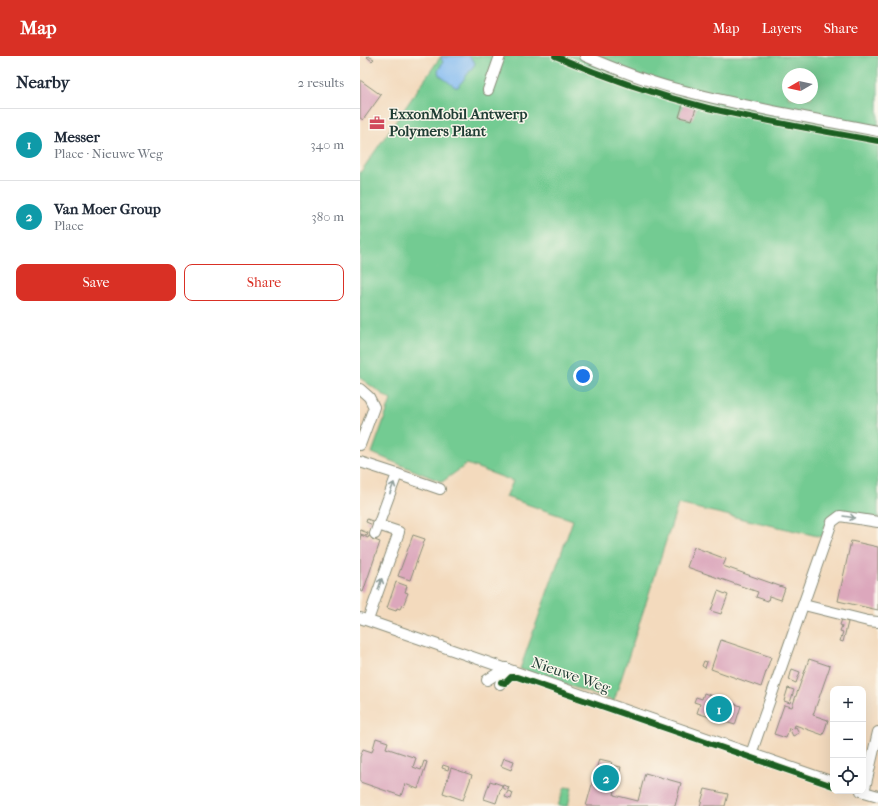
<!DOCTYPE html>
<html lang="en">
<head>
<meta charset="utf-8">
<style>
  body { margin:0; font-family:"IM FELL French Canon",serif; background:#f2f2f3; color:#1f2937 }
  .controls { position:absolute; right:12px; bottom:12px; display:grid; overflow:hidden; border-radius:8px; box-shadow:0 4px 16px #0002 }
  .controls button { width:36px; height:36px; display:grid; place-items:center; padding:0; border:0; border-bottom:1px solid #e0e1e3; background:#fff; color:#1f2937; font:20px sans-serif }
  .compass { position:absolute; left:422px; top:12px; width:36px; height:36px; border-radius:50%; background:#fff; box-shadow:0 4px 16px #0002; rotate:261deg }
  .you { position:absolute; left:223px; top:320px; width:14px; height:14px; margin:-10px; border:3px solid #fff; border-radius:50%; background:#1a73e8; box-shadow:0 0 0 6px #1a73e833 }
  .badge { display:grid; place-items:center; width:26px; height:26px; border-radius:50%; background:#d93025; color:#fff; font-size:13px; font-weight:700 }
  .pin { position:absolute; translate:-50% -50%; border:2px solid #fff; box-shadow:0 1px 4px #0006 }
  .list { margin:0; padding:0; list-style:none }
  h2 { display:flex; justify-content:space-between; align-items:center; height:52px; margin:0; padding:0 16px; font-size:17px }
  h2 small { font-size:13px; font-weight:400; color:#747a83 }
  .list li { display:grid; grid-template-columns:26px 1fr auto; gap:12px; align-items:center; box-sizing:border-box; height:72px; padding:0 16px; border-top:1px solid #e0e1e3 }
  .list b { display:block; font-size:15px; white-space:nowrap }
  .list p { margin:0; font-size:13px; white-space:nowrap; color:#747a83 }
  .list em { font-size:13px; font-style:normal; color:#747a83 }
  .actions { display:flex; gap:8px; padding:12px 16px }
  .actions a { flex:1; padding:9px 0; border:1px solid #d93025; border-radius:8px; text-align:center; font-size:14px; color:#d93025 }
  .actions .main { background:#d93025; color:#fff }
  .icon { flex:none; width:22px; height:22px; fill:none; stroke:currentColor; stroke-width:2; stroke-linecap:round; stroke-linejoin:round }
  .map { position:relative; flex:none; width:518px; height:750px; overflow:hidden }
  header { display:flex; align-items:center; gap:24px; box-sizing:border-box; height:56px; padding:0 20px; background:#d93025; color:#fff }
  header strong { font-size:19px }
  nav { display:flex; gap:22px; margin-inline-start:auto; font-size:14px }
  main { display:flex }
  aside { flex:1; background:#fff }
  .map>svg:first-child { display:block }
  .green { fill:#73cb92; stroke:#498463; fill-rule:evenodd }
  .water { fill:#81b9f1; stroke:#507b92 }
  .building { fill:#dca7bc }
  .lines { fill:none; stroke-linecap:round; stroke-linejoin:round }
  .minor-casing { stroke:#898c78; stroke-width:12 }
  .minor { stroke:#fff; stroke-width:10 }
  .cycleway-casing { stroke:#fbf7ec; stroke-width:8 }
  .cycleway { stroke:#1b5e20; stroke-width:6 }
  .oneway { stroke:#8f9e9a }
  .labels { text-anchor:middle; stroke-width:3; stroke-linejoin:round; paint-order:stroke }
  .poi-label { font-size:15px; font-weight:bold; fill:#1f3d34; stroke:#fbf7ec; text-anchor:start }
  .street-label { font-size:15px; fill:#1f3d34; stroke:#fbf7ec }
</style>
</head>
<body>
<header>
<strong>Map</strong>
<nav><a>Map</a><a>Layers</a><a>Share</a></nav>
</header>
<main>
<aside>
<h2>Nearby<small>2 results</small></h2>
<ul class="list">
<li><span class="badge" style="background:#0f9aa8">1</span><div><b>Messer</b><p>Place · Nieuwe Weg</p></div><em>340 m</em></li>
<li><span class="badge" style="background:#0f9aa8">2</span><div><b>Van Moer Group</b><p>Place</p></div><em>380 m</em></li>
</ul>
<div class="actions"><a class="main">Save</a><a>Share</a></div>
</aside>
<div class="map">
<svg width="518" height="750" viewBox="0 0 518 750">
  <rect width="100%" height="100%" fill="#fbf7ec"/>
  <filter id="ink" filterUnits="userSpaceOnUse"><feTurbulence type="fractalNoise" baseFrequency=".025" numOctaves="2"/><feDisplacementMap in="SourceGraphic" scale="8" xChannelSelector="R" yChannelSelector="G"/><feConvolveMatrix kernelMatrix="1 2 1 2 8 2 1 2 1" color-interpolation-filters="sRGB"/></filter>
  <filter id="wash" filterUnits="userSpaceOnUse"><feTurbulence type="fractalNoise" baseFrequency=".012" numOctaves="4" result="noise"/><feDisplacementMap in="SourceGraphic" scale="16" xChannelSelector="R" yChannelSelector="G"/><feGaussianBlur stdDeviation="0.9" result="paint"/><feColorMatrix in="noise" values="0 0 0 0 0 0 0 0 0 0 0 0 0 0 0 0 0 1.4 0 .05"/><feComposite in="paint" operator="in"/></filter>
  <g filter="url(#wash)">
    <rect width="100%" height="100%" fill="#f3dabd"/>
    <g class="green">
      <path d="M81 0H518V462L478 455 467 466 462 481 318 448 254 645 160 613 213 464 146 441 153 425 107 408 82 426 12 397 31 344 0 322V117ZM428 18H452V42H428Z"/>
      <path d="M205 731 212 732 208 750H198Z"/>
    </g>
    <path class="water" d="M82 0 86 1 89 0H108L114 5 115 8 98 31H95L79 19 78 15 83 6 81 2Z"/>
    <g id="blocks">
      <g class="building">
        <path d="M8 0 14 3 12 5 7 1Z"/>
        <path d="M0 24 21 39 3 64 0 62Z"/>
        <path d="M323 48 336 52 332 64 319 61Z"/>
        <path d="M7 463 15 466 13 469 6 466Z"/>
        <path d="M0 474 8 477 7 480 0 478Z"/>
        <path d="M1 479 8 482 9 480 13 481 12 483 20 486 3 536 0 535V483Z"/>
        <path d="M53 479 65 483 50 524 38 520Z"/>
        <path d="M491 485 518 491V554L478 545Z"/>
        <path d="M334 491 366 503 363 510 425 532 421 544 409 540 408 545 396 541 398 536 327 511Z"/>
        <path d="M23 503H25L21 515 19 514Z"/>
        <path d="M36 526 47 530 45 536 48 537 43 550 42 549 40 553 37 552 36 555 27 552Z"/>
        <path d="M358 535 368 539 361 558 351 555Z"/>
        <path d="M482 563 488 566 483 586 480 585 483 576 480 575 482 570 480 569Z"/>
        <path d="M361 584 411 601 401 631 351 613Z"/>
        <path d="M449 603 470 610 453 659 468 664 463 679 435 669 434 672 436 671 439 677 433 680 430 674 432 673 429 672 426 682 414 678 424 649 432 651Z"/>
        <path d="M344 605 347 606 345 612 342 610Z"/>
        <path d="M432 613 440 616 436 627 429 624Z"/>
        <path d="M428 632 434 634 430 647 424 645Z"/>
        <path d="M344 637 381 650 375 669 337 657 340 648 334 646 336 641 342 643Z"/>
        <path d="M16 682 28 686 26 692 56 702 53 711 61 714 64 705 67 706 58 733 45 728 41 740 0 726V701L3 693 12 696Z"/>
        <path d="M144 702 154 705 151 714 141 710Z"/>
        <path d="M239 703 252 706 251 709 261 711 254 739 278 745 285 717 321 727 315 750H226Z"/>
        <path d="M83 709 89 711 88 714 82 712Z"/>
        <path d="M91 712 112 719 103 744 83 737Z"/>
        <path d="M130 725 142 729 136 747 124 743Z"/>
        <path d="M143 729 149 731 148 734 142 732Z"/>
        <path d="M345 733 368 738 365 750H340Z"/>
        <path d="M148 735 153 737 151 743 145 741Z"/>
      </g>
    </g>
  </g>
  <g filter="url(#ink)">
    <use href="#blocks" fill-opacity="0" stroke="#898c78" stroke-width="1"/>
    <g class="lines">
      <g class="minor-casing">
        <g id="minor">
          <path d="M225 0C253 12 283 24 313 32 381 50 449 62 518 75"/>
          <path d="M128 34 140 0"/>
          <path d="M0 333 9 341 14 351 0 389"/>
          <path d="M0 406 37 418 15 478"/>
          <path d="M37 418 80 433"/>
          <path d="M444 549 508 565 518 566"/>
          <path d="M0 562 473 726"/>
          <path d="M8 564 39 476 18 469"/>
          <path d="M127 624 146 612"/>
          <path d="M140 628 146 612"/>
          <path d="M391 698 472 466 480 460 518 466"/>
          <path d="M501 735 518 740"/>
          <path d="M504 736 518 676"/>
        </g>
      </g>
      <use href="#minor" class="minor"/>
      <g class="cycleway-casing">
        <g id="cycleway">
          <path d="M195 0C244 21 296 39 348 52 404 65 461 75 518 85"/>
          <path d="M141 626 145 627 151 621H157L473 730"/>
        </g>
      </g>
      <use href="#cycleway" class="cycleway"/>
    </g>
    <defs><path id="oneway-shaft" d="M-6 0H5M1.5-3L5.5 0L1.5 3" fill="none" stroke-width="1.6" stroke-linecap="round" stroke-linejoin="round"/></defs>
    <g class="oneway">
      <use href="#oneway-shaft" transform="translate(32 432) rotate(-69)"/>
      <use href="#oneway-shaft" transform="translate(489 461) rotate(9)"/>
      <use href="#oneway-shaft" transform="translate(20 528) rotate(-72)"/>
    </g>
  </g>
  <defs>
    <g id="office-bare" transform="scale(1.2)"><path d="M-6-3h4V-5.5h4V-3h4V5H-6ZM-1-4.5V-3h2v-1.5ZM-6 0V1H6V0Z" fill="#d1495b" stroke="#fbf7ec" stroke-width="2.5" paint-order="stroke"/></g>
  </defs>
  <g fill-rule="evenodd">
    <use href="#office-bare" x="17" y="67"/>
  </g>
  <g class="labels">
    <g class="poi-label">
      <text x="29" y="63">ExxonMobil Antwerp<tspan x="29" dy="17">Polymers Plant</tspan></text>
    </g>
    <g class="street-label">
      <text transform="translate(211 619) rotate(19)" y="5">Nieuwe Weg</text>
    </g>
  </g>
</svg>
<div class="controls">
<button>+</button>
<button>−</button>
<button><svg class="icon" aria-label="locate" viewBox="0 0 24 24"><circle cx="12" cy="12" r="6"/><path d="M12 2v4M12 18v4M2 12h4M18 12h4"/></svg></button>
</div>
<svg class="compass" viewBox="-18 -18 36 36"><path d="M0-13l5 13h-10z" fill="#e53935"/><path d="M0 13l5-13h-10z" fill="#747a83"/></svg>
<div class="you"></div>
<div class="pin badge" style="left:359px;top:653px;background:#0f9aa8">1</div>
<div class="pin badge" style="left:246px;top:722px;background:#0f9aa8">2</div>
</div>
</main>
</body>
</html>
